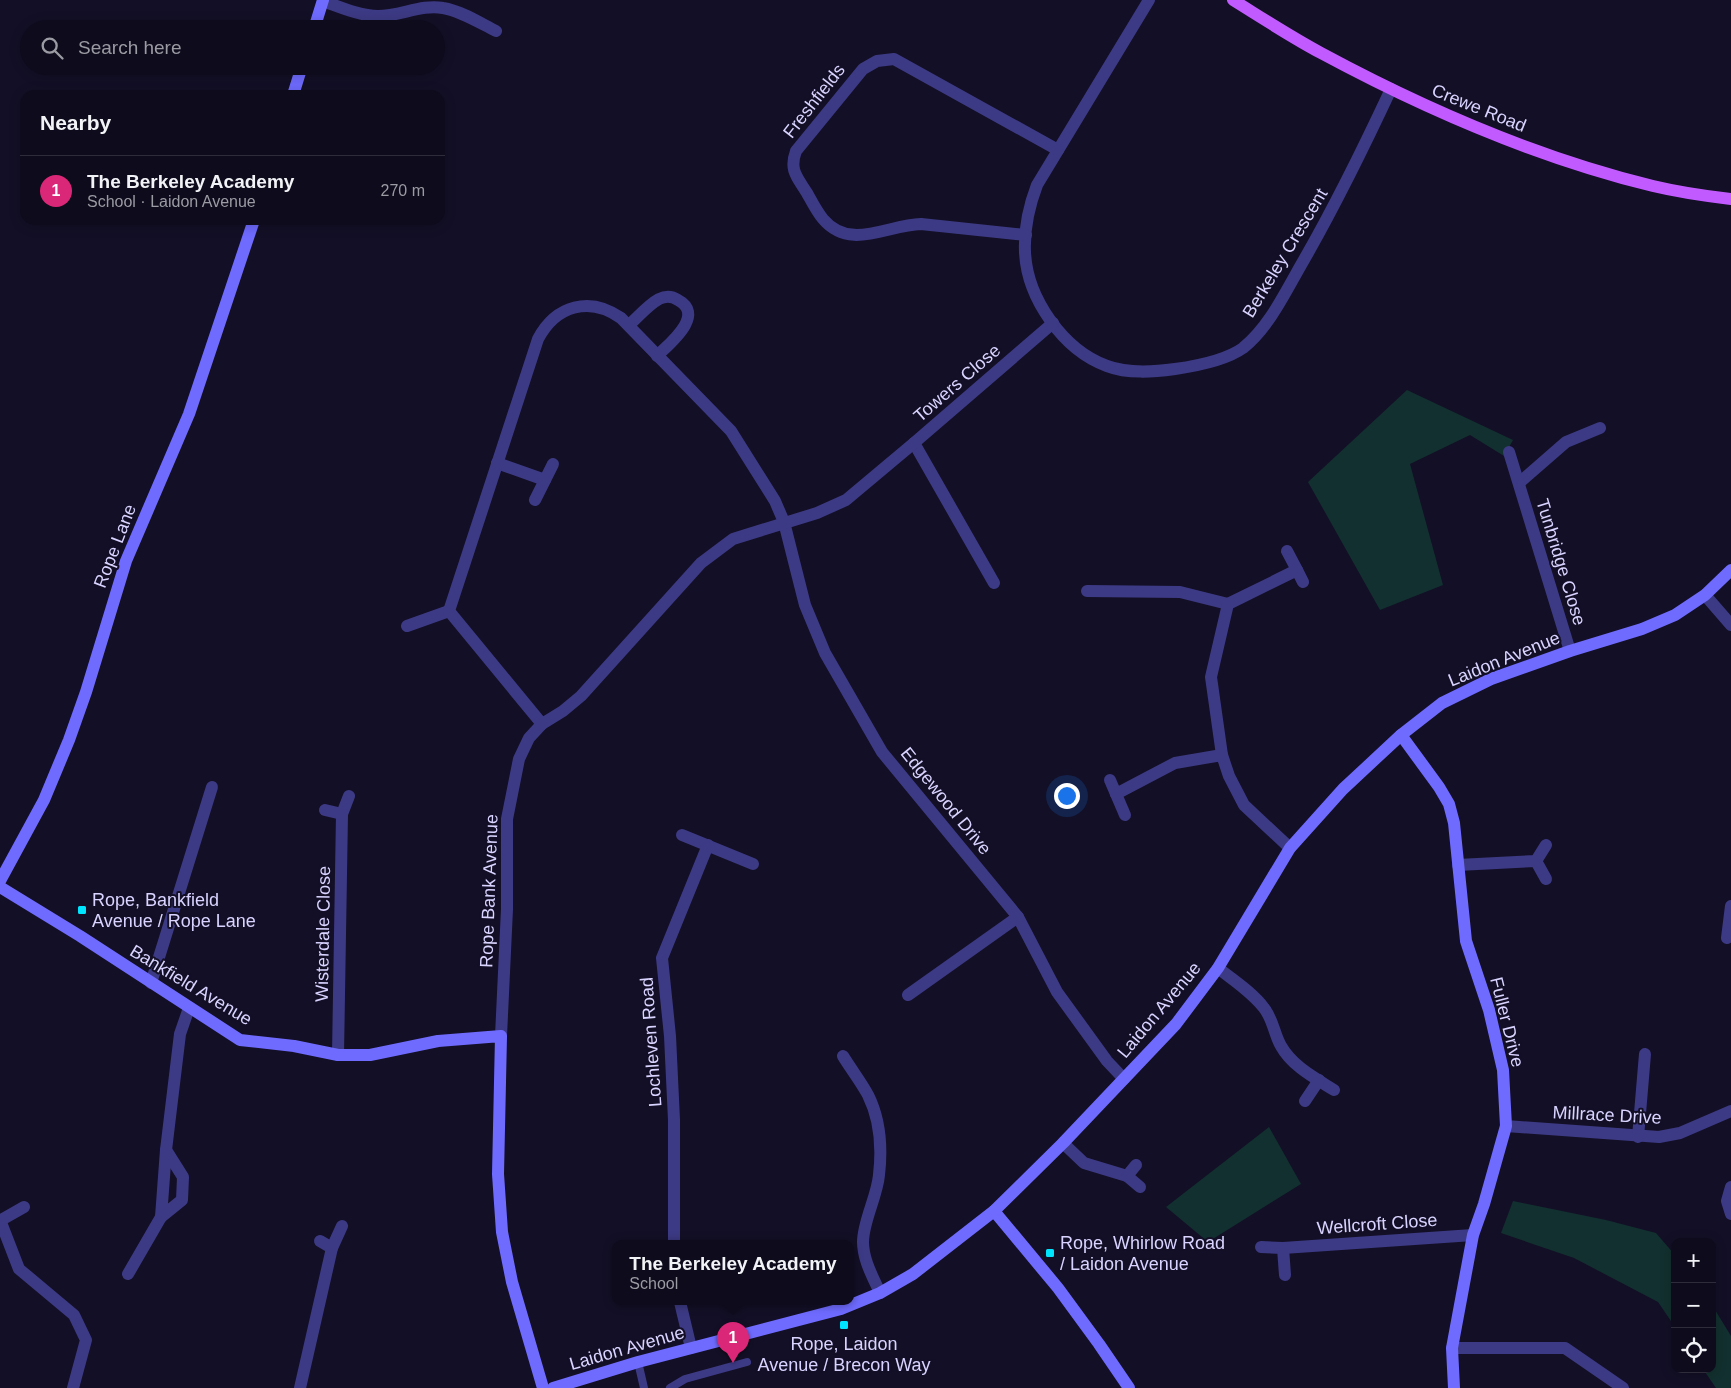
<!DOCTYPE html>
<html lang="en">
<head>
<meta charset="utf-8">
<style>
  body { margin:0; font-family:Arial,sans-serif; background:#171425; color:#f1f3f6 }
  .controls { position:absolute; right:15px; bottom:15px; display:grid; overflow:hidden; border-radius:10px; box-shadow:0 2px 12px #0003 }
  .controls button { width:45px; height:45px; display:grid; place-items:center; padding:0; border:0; border-bottom:1px solid #2e2b3b; background:#0e0b1c; color:#f1f3f6; font:25px sans-serif }
  .you { position:absolute; left:1066px; top:795px; width:18px; height:18px; margin:-12px; border:4px solid #fff; border-radius:50%; background:#1a73e8; box-shadow:0 0 0 8px #1a73e833 }
  .badge { display:grid; place-items:center; width:32px; height:32px; border-radius:50%; background:#db2777; color:#fff; font-size:16px; font-weight:700 }
  .pin { position:absolute; translate:-50% -41px; filter:drop-shadow(0 1px 2px #0008) }
  .pin::after { content:''; position:absolute; top:26px; width:18px; height:15px; background:inherit; clip-path:polygon(0 0,100% 0,50% 100%) }
  .popup { position:absolute; left:612px; top:1240px; width:242px; height:65px; box-sizing:border-box; display:grid; place-content:center; border-radius:10px; background:#0e0b1c; filter:drop-shadow(0 1px 4px #0005); font-size:16px; white-space:nowrap; color:#9b9ba3 }
  .popup b { font-size:19px; color:#f1f3f6 }
  .popup::after { content:''; position:absolute; left:50%; top:100%; margin-left:-10px; border:10px solid transparent; border-top-color:#0e0b1c }
  .list { margin:0; padding:0; list-style:none }
  h2 { display:flex; justify-content:space-between; align-items:center; height:65px; margin:0; padding:0 20px; font-size:21px }
  h2 small { font-size:16px; font-weight:400; color:#9b9ba3 }
  .list li { display:grid; grid-template-columns:32px 1fr auto; gap:15px; align-items:center; box-sizing:border-box; height:70px; padding:0 20px; border-top:1px solid #2e2b3b }
  .list b { display:block; font-size:19px; white-space:nowrap }
  .list p { margin:0; font-size:16px; white-space:nowrap; color:#9b9ba3 }
  .list em { font-size:16px; font-style:normal; color:#9b9ba3 }
  .icon { flex:none; width:28px; height:28px; fill:none; stroke:currentColor; stroke-width:2; stroke-linecap:round; stroke-linejoin:round }
  .map { position:relative; flex:none; width:1731px; height:1388px; overflow:hidden }
  .search { position:absolute; background:#0e0b1c; box-shadow:0 2px 12px #0003; left:20px; top:20px; width:425px; height:55px; display:flex; align-items:center; gap:12px; box-sizing:border-box; padding:0 18px; border-radius:28px; color:#9b9ba3; font-size:19px }
  .panel { position:absolute; background:#0e0b1c; box-shadow:0 2px 12px #0003; left:20px; top:90px; width:425px; height:135px; border-radius:15px }
  .map>svg:first-child { display:block }
  .green { fill:#12302f }
  .lines { fill:none; stroke-linecap:round; stroke-linejoin:round }
  .lane { stroke:#3d3a85; stroke-width:8 }
  .street { stroke:#3d3a85; stroke-width:12 }
  .secondary { stroke:#6f6bff; stroke-width:12 }
  .primary { stroke:#c25bff; stroke-width:12 }
  .poi-dot { fill:#00e5ff; stroke:#130f26; stroke-width:2 }
  .labels { text-anchor:middle; stroke-width:4; stroke-linejoin:round; paint-order:stroke }
  .street-label { font-size:18px; fill:#d9d4ff; stroke:#130f26 }
  .poi-label { font-size:18px; fill:#d9d4ff; stroke:#130f26; text-anchor:start }
</style>
</head>
<body>
<div class="map">
<svg width="1731" height="1388" viewBox="0 0 1731 1388">
  <rect width="100%" height="100%" fill="#130f26"/>
  <g class="green">
    <path d="M1407 390 1513 440 1504 456 1470 435 1410 464 1443 585 1380 610 1308 482Z"/>
    <path d="M1269 1127 1301 1184 1208 1242 1166 1207Z"/>
    <path d="M1513 1201 1606 1220 1656 1233 1675 1255V1327L1658 1302 1574 1258 1501 1233Z"/>
    <path d="M1712 1305 1731 1336V1388H1716L1703 1369H1712Z"/>
  </g>
  <g class="lines">
    <g class="lane">
      <path d="M638 1362 644 1388"/>
      <path d="M670 1388 685 1379 747 1362"/>
    </g>
    <g class="street">
      <path d="M1149 0 1037 185C1029 206 1024 229 1025 252 1027 298 1063 350 1107 366 1128 374 1153 372 1175 369 1196 366 1225 361 1243 348 1269 327 1285 293 1301 265 1334 208 1363 149 1391 89"/>
      <path d="M323 1C340 7 360 16 378 16 400 16 422 4 443 8 461 11 480 23 496 31"/>
      <path d="M1026 235 921 224C887 225 850 251 823 219 817 212 812 202 807 193 797 177 789 170 796 151L863 69 877 61 894 59 1058 150"/>
      <path d="M629 325C638 317 648 305 659 299 665 296 672 296 678 300 706 315 669 344 657 356"/>
      <path d="M914 443 994 583"/>
      <path d="M1509 452 1570 651"/>
      <path d="M497 463 545 480"/>
      <path d="M1519 483 1566 442 1600 428"/>
      <path d="M535 500 553 464"/>
      <path d="M1287 551 1297 570"/>
      <path d="M1087 591 1180 592 1228 604"/>
      <path d="M1705 595 1731 625"/>
      <path d="M407 626 449 611"/>
      <path d="M542 724 449 611 538 339C556 305 590 296 621 318L731 431 775 501 784 522 805 605 825 653 882 752 1018 917 1057 992 1107 1061 1124 1079"/>
      <path d="M1110 780 1125 815"/>
      <path d="M1116 794 1175 763 1222 755"/>
      <path d="M325 810 342 814"/>
      <path d="M682 835 753 864"/>
      <path d="M1290 848 1244 805 1229 776 1222 755 1211 677 1228 604 1297 570 1303 582"/>
      <path d="M1536 861 1546 879"/>
      <path d="M1458 865 1536 861 1546 845"/>
      <path d="M1727 938 1731 906"/>
      <path d="M1218 968C1233 980 1252 992 1264 1008 1273 1019 1274 1034 1281 1046 1292 1066 1315 1078 1334 1090"/>
      <path d="M151 983 212 787"/>
      <path d="M908 995 1018 917"/>
      <path d="M501 1036 507 909V819L519 759 529 738 542 724 563 711 581 696 701 563 733 539 817 513 846 500 914 443 1053 323"/>
      <path d="M338 1055 342 814 349 796"/>
      <path d="M843 1056C851 1069 861 1082 868 1095 880 1119 882 1149 879 1175 877 1197 863 1221 863 1242 863 1260 873 1277 880 1293"/>
      <path d="M1305 1101 1319 1080"/>
      <path d="M1506 1126 1659 1137 1680 1133 1731 1111"/>
      <path d="M1638 1137 1645 1054"/>
      <path d="M1063 1143 1084 1163 1127 1176 1140 1187"/>
      <path d="M1127 1176 1136 1165"/>
      <path d="M1731 1187 1727 1201 1731 1214"/>
      <path d="M161 1217 182 1200 183 1177 166 1150"/>
      <path d="M0 1220 19 1269 74 1315 86 1340 73 1388"/>
      <path d="M1 1220 24 1207"/>
      <path d="M320 1241 332 1248"/>
      <path d="M674 1244V1120L670 1036 662 958 708 845"/>
      <path d="M1261 1247 1283 1248 1473 1235"/>
      <path d="M1283 1248 1285 1275"/>
      <path d="M128 1274 161 1217 166 1150 180 1034 189 1008"/>
      <path d="M680 1302 691 1348"/>
      <path d="M1452 1348H1565L1623 1388"/>
      <path d="M300 1388 332 1248 342 1226"/>
    </g>
    <g class="secondary">
      <path d="M314 29 323 0"/>
      <path d="M293 95 302 66"/>
      <path d="M1401 735 1439 787 1449 804 1454 823 1466 941 1489 1010 1503 1070 1506 1126 1484 1204 1473 1235 1452 1348 1454 1388"/>
      <path d="M0 881 44 800 69 740 86 692 126 561 189 414 254 220"/>
      <path d="M0 887 80 936 240 1040 294 1046 338 1055H370L438 1041 501 1036 498 1174 502 1232 512 1282 543 1388"/>
      <path d="M994 1211 1058 1288 1099 1344 1129 1388"/>
      <path d="M553 1388 638 1362 841 1309 880 1293 913 1274 994 1211 1063 1143 1176 1024 1218 968 1290 848 1343 789 1401 735 1442 703 1491 679 1570 651 1642 629 1675 615 1705 595 1731 570"/>
    </g>
    <path class="primary" d="M1233 0C1262 18 1291 37 1321 53 1425 109 1538 158 1653 186 1678 192 1705 196 1731 199"/>
  </g>
  <g class="poi-dot">
    <rect x="77" y="905" width="10" height="10" rx="2.5"/>
    <rect x="1045" y="1248" width="10" height="10" rx="2.5"/>
    <rect x="839" y="1320" width="10" height="10" rx="2.5"/>
  </g>
  <g class="labels">
    <g class="street-label">
      <text transform="translate(814 101) rotate(-52)" y="6">Freshfields</text>
      <text transform="translate(1479 108) rotate(22)" y="6">Crewe Road</text>
      <text transform="translate(1285 253) rotate(-59)" y="6">Berkeley Crescent</text>
      <text transform="translate(957 383) rotate(-41)" y="6">Towers Close</text>
      <text transform="translate(115 546) rotate(-69)" y="6">Rope Lane</text>
      <text transform="translate(1561 562) rotate(73)" y="6">Tunbridge Close</text>
      <text transform="translate(1504 659) rotate(-22)" y="6">Laidon Avenue</text>
      <text transform="translate(946 801) rotate(51)" y="6">Edgewood Drive</text>
      <text transform="translate(489 891) rotate(-88)" y="6">Rope Bank Avenue</text>
      <text transform="translate(323 934) rotate(-89)" y="6">Wisterdale Close</text>
      <text transform="translate(191 985) rotate(31)" y="6">Bankfield Avenue</text>
      <text transform="translate(1159 1010) rotate(-50)" y="6">Laidon Avenue</text>
      <text transform="translate(1507 1022) rotate(76)" y="6">Fuller Drive</text>
      <text transform="translate(651 1042) rotate(-94)" y="6">Lochleven Road</text>
      <text transform="translate(1607 1115) rotate(3)" y="6">Millrace Drive</text>
      <text transform="translate(1377 1224) rotate(-4)" y="6">Wellcroft Close</text>
      <text transform="translate(627 1348) rotate(-16)" y="6">Laidon Avenue</text>
    </g>
    <g class="poi-label">
      <text x="92" y="906">Rope, Bankfield<tspan x="92" dy="21">Avenue / Rope Lane</tspan></text>
      <text x="1060" y="1249">Rope, Whirlow Road<tspan x="1060" dy="21">/ Laidon Avenue</tspan></text>
      <text x="844" y="1350" text-anchor="middle">Rope, Laidon<tspan x="844" dy="21">Avenue / Brecon Way</tspan></text>
    </g>
  </g>
</svg>
<div class="controls">
<button>+</button>
<button>−</button>
<button><svg class="icon" aria-label="locate" viewBox="0 0 24 24"><circle cx="12" cy="12" r="6"/><path d="M12 2v4M12 18v4M2 12h4M18 12h4"/></svg></button>
</div>
<div class="you"></div>
<div class="pin badge" style="left:733px;top:1363px">1</div>
<div class="popup"><b>The Berkeley Academy</b>School</div>
<div class="search"><svg class="icon" aria-label="search" viewBox="0 0 24 24"><circle cx="10" cy="10" r="6"/><path d="M15 15l6 6"/></svg>Search here</div>
<section class="panel">
<h2>Nearby<small></small></h2>
<ul class="list">
<li><span class="badge">1</span><div><b>The Berkeley Academy</b><p>School · Laidon Avenue</p></div><em>270 m</em></li>
</ul>
</section>
</div>
</body>
</html>
